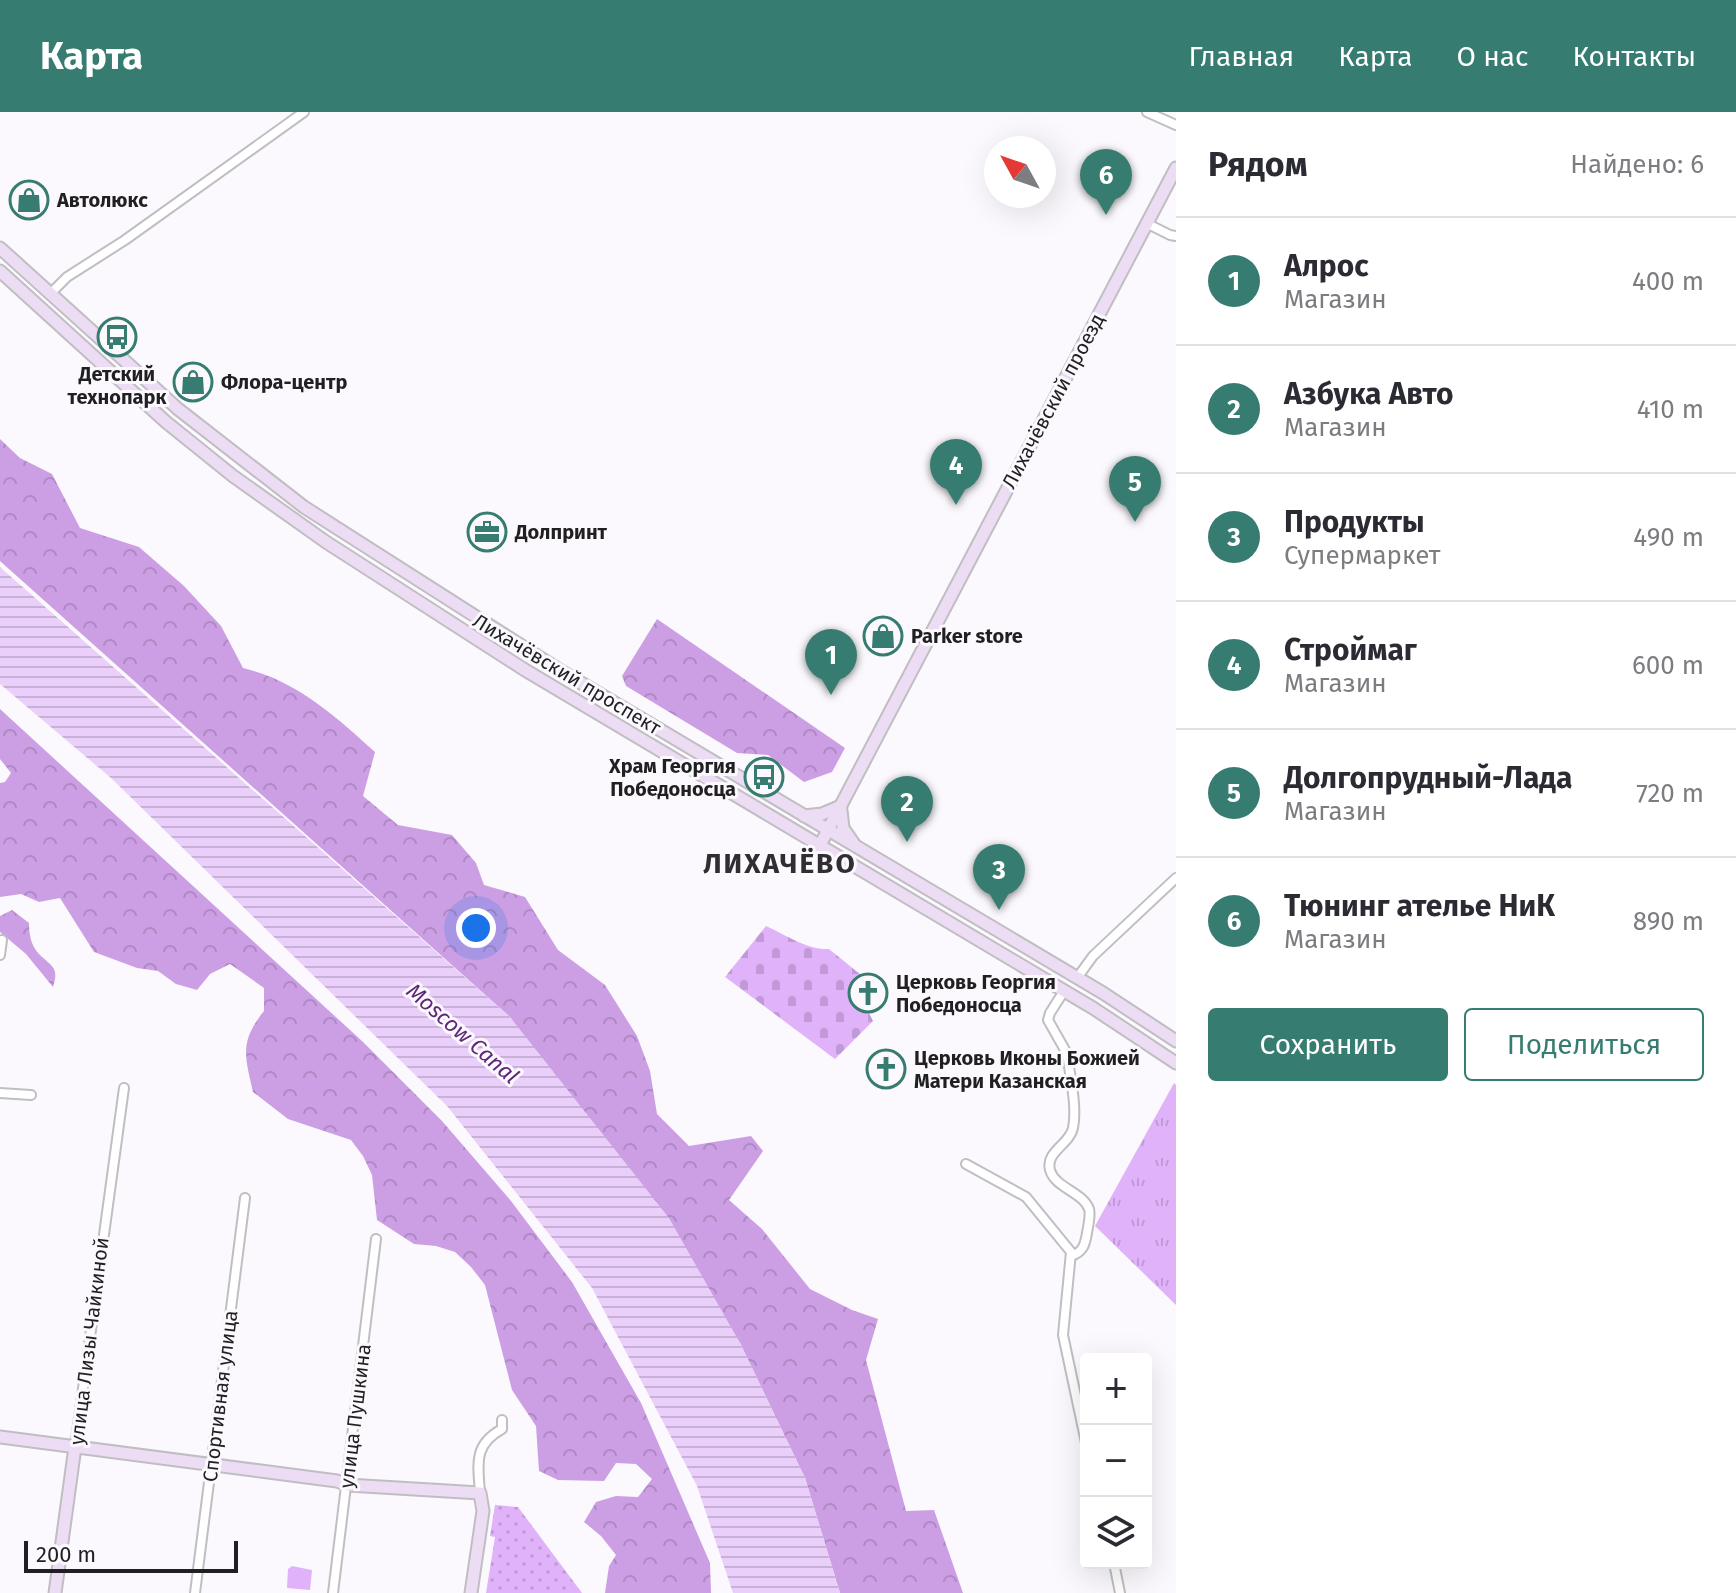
<!DOCTYPE html>
<html lang="ru">
<head>
<meta charset="utf-8">
<style>
  body { margin:0; font-family:"Fira Sans",sans-serif; background:#f7f7f7; color:#2b2b33 }
  .controls { position:absolute; right:24px; bottom:24px; display:grid; overflow:hidden; border-radius:8px; box-shadow:0 8px 32px #0002 }
  .controls button { width:72px; height:72px; display:grid; place-items:center; padding:0; border:0; border-bottom:2px solid #e1e1e2; background:#fff; color:#2b2b33; font:40px sans-serif }
  .compass { position:absolute; left:984px; top:24px; width:72px; height:72px; border-radius:50%; background:#fff; box-shadow:0 8px 32px #0002; rotate:310deg }
  .scale { position:absolute; left:24px; bottom:20px; width:214px; box-sizing:border-box; padding-left:8px; border:4px solid #201f21; border-top:0; font-size:22px; line-height:28px; white-space:nowrap; color:#201f21; -webkit-text-stroke:6px #fbf9fd; paint-order:stroke }
  .you { position:absolute; left:476px; top:816px; width:28px; height:28px; margin:-20px; border:6px solid #fff; border-radius:50%; background:#1a73e8; box-shadow:0 0 0 12px #1a73e833 }
  .badge { display:grid; place-items:center; width:52px; height:52px; border-radius:50%; background:#377c71; color:#fff; font-size:26px; font-weight:700 }
  .pin { position:absolute; translate:-50% -66px; filter:drop-shadow(0 2px 4px #0008) }
  .pin::after { content:''; position:absolute; top:42px; width:28px; height:24px; background:inherit; clip-path:polygon(0 0,100% 0,50% 100%) }
  .list { margin:0; padding:0; list-style:none }
  h2 { display:flex; justify-content:space-between; align-items:center; height:104px; margin:0; padding:0 32px; font-size:34px }
  h2 small { font-size:26px; font-weight:400; color:#7c7c81 }
  .list li { display:grid; grid-template-columns:52px 1fr auto; gap:24px; align-items:center; box-sizing:border-box; height:128px; padding:0 32px; border-top:2px solid #e1e1e2 }
  .list b { display:block; font-size:30px; white-space:nowrap }
  .list p { margin:0; font-size:26px; white-space:nowrap; color:#7c7c81 }
  .list em { font-size:26px; font-style:normal; color:#7c7c81 }
  .actions { display:flex; gap:16px; padding:24px 32px }
  .actions a { flex:1; padding:18px 0; border:2px solid #377c71; border-radius:8px; text-align:center; font-size:28px; color:#377c71 }
  .actions .main { background:#377c71; color:#fff }
  .icon { flex:none; width:44px; height:44px; fill:none; stroke:currentColor; stroke-width:2; stroke-linecap:round; stroke-linejoin:round }
  .map { position:relative; flex:none; width:1176px; height:1481px; overflow:hidden }
  header { display:flex; align-items:center; gap:48px; box-sizing:border-box; height:112px; padding:0 40px; background:#377c71; color:#fff }
  header strong { font-size:38px }
  nav { display:flex; gap:44px; margin-inline-start:auto; font-size:28px }
  main { display:flex }
  aside { flex:1; background:#fff }
  .map>svg:first-child { display:block }
  .grass { fill:url(#grass-tufts) }
  .forest { fill:url(#forest-crowns) }
  .cemetery { fill:url(#cemetery-stones) }
  .garden { fill:url(#garden-dots) }
  .pitch { fill:#e0b2fa }
  .water { fill:url(#water-rules) }
  .lines { fill:none; stroke-linecap:round; stroke-linejoin:round }
  .street-casing { stroke:#c0bec2; stroke-width:12 }
  .secondary-casing { stroke:#c0bec2; stroke-width:15 }
  .street { stroke:#fff; stroke-width:8 }
  .secondary { stroke:#ecddf4; stroke-width:11 }
  .labels { text-anchor:middle; stroke-width:6; stroke-linejoin:round; paint-order:stroke }
  .poi-label { font-size:20px; font-weight:bold; fill:#201f21; stroke:#fbf9fd; text-anchor:start }
  .street-label { font-size:20px; fill:#201f21; stroke:#fbf9fd }
  .water-label { font-size:22px; font-style:italic; fill:#5e2678; stroke:#fbf9fd }
  .district-label { font-size:28px; font-weight:bold; letter-spacing:2px; fill:#302e31; stroke:#fbf9fd }
</style>
</head>
<body>
<header>
<strong>Карта</strong>
<nav><a>Главная</a><a>Карта</a><a>О нас</a><a>Контакты</a></nav>
</header>
<main>
<div class="map">
<svg width="1176" height="1481" viewBox="0 0 1176 1481">
  <defs>
    <pattern id="grass-tufts" width="24" height="20" patternUnits="userSpaceOnUse" patternTransform="scale(2)"><rect width="24" height="20" fill="#e0b2fa"/><path d="M3 7l-1-3M5 7V3M7 7l1-3M15 17l-1-3M17 17v-4M19 17l1-3" fill="none" stroke="#c099d6"/></pattern>
    <pattern id="forest-crowns" width="20" height="18" patternUnits="userSpaceOnUse" patternTransform="scale(2)"><rect width="20" height="18" fill="#cc9fe5"/><path d="M2 6a3 3 0 1 1 6 0M12 15a3 3 0 1 1 6 0" fill="none" stroke="#af88c4"/></pattern>
    <pattern id="cemetery-stones" width="16" height="16" patternUnits="userSpaceOnUse" patternTransform="scale(2)"><rect width="16" height="16" fill="#e0b2fa"/><path d="M2 7V4a2 2 0 0 1 4 0v3zM10 15v-3a2 2 0 0 1 4 0v3z" fill="#c099d6"/></pattern>
    <pattern id="garden-dots" width="8" height="8" patternUnits="userSpaceOnUse" patternTransform="scale(2)"><rect width="8" height="8" fill="#e0b2fa"/><path d="M2 2h.1M6 6h.1" fill="none" stroke="#c099d6" stroke-width="1.8" stroke-linecap="round"/></pattern>
    <pattern id="water-rules" width="6" height="5" patternUnits="userSpaceOnUse" patternTransform="scale(2)"><rect width="6" height="5" fill="#eacffb"/><path d="M0 2.5h6" fill="none" stroke="#c8b1d7"/></pattern>
  </defs>
  <rect width="100%" height="100%" fill="#fbf9fd"/>
  <path class="grass" d="M1174 971 1176 973V1193L1095 1114Z"/>
  <g class="forest">
    <path d="M0 327 20 346 52 362 80 416 139 435 184 474 221 514 243 556C297 569 335 604 375 640L363 684 398 713 452 723 476 751 484 773 525 785 558 838 605 873 637 924 650 959 657 1002 689 1034 751 1024 763 1039 729 1088 762 1117 810 1177 852 1198 878 1207 866 1248 906 1399 934 1398 963 1481H840L805 1366 740 1231 510 905 0 449Z"/>
    <path d="M657 507 845 636 832 660 804 670 768 643 737 641 626 574 622 564Z"/>
    <path d="M0 597 362 929 442 1009 511 1089 572 1170 641 1291 710 1451 711 1481H605L609 1454 616 1443 601 1424 584 1410 596 1390 616 1384 638 1385 652 1367 636 1352 616 1351 604 1369 558 1368 539 1359 536 1314 512 1278 485 1173 471 1155 455 1140 436 1134 414 1132 377 1108 372 1063 363 1044 351 1028 288 1007 253 980C245 944 239 930 264 899V876L230 852 210 862 197 878 176 872 158 859 137 856 94 840 60 786 39 790 21 782 0 785V671L5 670 11 661 0 647Z"/>
    <path d="M12 798 29 811C29 822 31 834 39 842 51 854 60 855 53 875L26 842 0 820V804Z"/>
  </g>
  <path class="cemetery" d="M766 814C786 823 807 838 829 837L877 876 866 895 873 909 835 947 725 865Z"/>
  <path class="garden" d="M495 1393 518 1395 582 1481H486L495 1425 490 1424Z"/>
  <path class="pitch" d="M292 1454 312 1458 310 1478 287 1476 288 1457Z"/>
  <path class="water" d="M0 455 510 905 669 1106 740 1231 805 1366 840 1481H733L697 1374 592 1176 447 994 111 666 0 572Z"/>
  <g class="lines">
    <g class="street-casing">
      <g id="street">
        <path d="M1147 0 1176 13"/>
        <path d="M1146 111 1170 123 1176 124"/>
        <path d="M50 182 67 165 125 128 304 0"/>
        <path d="M0 843 2 828"/>
        <path d="M1077 866 1093 844 1176 766"/>
        <path d="M1064 879 1050 901 1048 908 1065 938 1068 948C1071 969 1077 996 1073 1016 1070 1032 1045 1040 1050 1058 1055 1076 1083 1080 1089 1097 1091 1103 1088 1114 1087 1121 1085 1133 1083 1140 1071 1144"/>
        <path d="M0 981 31 983"/>
        <path d="M966 1052 1026 1085 1071 1140 1063 1223 1086 1331"/>
        <path d="M75 1335 124 976"/>
        <path d="M480 1381C478 1352 473 1333 502 1317V1308"/>
        <path d="M1114 1451 1120 1481"/>
        <path d="M195 1481 245 1086"/>
        <path d="M333 1481 376 1127"/>
      </g>
    </g>
    <g class="secondary-casing">
      <g id="secondary">
        <path d="M0 136 178 297 304 395 561 559 1103 881 1176 929"/>
        <path d="M0 159 166 310 233 364 326 430 525 558 1093 896 1176 951"/>
        <path d="M841 698 843 716 854 732"/>
        <path d="M804 704 822 702 841 694"/>
        <path d="M819 735 1176 56"/>
        <path d="M0 1325 337 1369 348 1373 480 1381 483 1399 471 1481"/>
        <path d="M55 1481 75 1335"/>
      </g>
    </g>
    <use href="#street" class="street"/>
    <use href="#secondary" class="secondary"/>
  </g>
  <defs>
    <g id="shop-ring" transform="scale(2)"><circle r="9.5" fill="#fbf9fd" stroke="#377c71" stroke-width="1.5"/><path d="M-5-2.5h2.3a2.7 3.5 0 0 1 5.4 0H5L5.5 6h-11ZM-1.5-2.5h3a1.5 2.3 0 0 0-3 0Z" fill="#377c71"/></g>
    <g id="bus-ring" transform="scale(2)"><circle r="9.5" fill="#fbf9fd" stroke="#377c71" stroke-width="1.5"/><path d="M-5-6H5V4H4V6H2V4H-2V6H-4V4H-5ZM-3.5-4V0h7V-4ZM-3.5 1.2v1.5H-2V1.2ZM2 1.2v1.5H3.5V1.2Z" fill="#377c71"/></g>
    <g id="office-ring" transform="scale(2)"><circle r="9.5" fill="#fbf9fd" stroke="#377c71" stroke-width="1.5"/><path d="M-6-3h4V-5.5h4V-3h4V5H-6ZM-1-4.5V-3h2v-1.5ZM-6 0V1H6V0Z" fill="#377c71"/></g>
    <g id="church-ring" transform="scale(2)"><circle r="9.5" fill="#fbf9fd" stroke="#377c71" stroke-width="1.5"/><path d="M-1.2-6h2.4v3.5h3.3v2.4h-3.3V6h-2.4V-.1h-3.3v-2.4h3.3Z" fill="#377c71"/></g>
  </defs>
  <g fill-rule="evenodd">
    <use href="#shop-ring" x="29" y="88"/>
    <use href="#bus-ring" x="117" y="225"/>
    <use href="#shop-ring" x="193" y="270"/>
    <use href="#office-ring" x="487" y="420"/>
    <use href="#shop-ring" x="883" y="524"/>
    <use href="#bus-ring" x="764" y="665"/>
    <use href="#church-ring" x="868" y="881"/>
    <use href="#church-ring" x="886" y="957"/>
  </g>
  <g class="labels">
    <g class="poi-label">
      <text x="57" y="95">Автолюкс</text>
      <text x="117" y="269" text-anchor="middle">Детский<tspan x="117" dy="23">технопарк</tspan></text>
      <text x="221" y="277">Флора-центр</text>
      <text x="515" y="427">Долпринт</text>
      <text x="911" y="531">Parker store</text>
      <text x="736" y="661" text-anchor="end">Храм Георгия<tspan x="736" dy="23">Победоносца</tspan></text>
      <text x="896" y="877">Церковь Георгия<tspan x="896" dy="23">Победоносца</tspan></text>
      <text x="914" y="953">Церковь Иконы Божией<tspan x="914" dy="23">Матери Казанская</tspan></text>
    </g>
    <g class="street-label">
      <text transform="translate(1053 289) rotate(-62)" y="7">Лихачёвский проезд</text>
      <text transform="translate(567 562) rotate(31)" y="7">Лихачёвский проспект</text>
      <text transform="translate(89 1229) rotate(-83)" y="7">улица Лизы Чайкиной</text>
      <text transform="translate(220 1284) rotate(-83)" y="7">Спортивная улица</text>
      <text transform="translate(355 1304) rotate(-83)" y="7">улица Пушкина</text>
    </g>
    <g class="water-label">
      <text transform="translate(463 921) rotate(41)" y="8">Moscow Canal</text>
    </g>
    <g class="district-label">
      <text x="780" y="761">ЛИХАЧЁВО</text>
    </g>
  </g>
</svg>
<div class="controls">
<button>+</button>
<button>−</button>
<button><svg class="icon" aria-label="layers" viewBox="0 0 24 24"><path d="M12 4l9 5-9 5-9-5zM3 14l9 5 9-5"/></svg></button>
</div>
<svg class="compass" viewBox="-18 -18 36 36"><path d="M0-13l5 13h-10z" fill="#e53935"/><path d="M0 13l5-13h-10z" fill="#7c7c81"/></svg>
<div class="scale">200 m</div>
<div class="you"></div>
<div class="pin badge" style="left:831px;top:583px">1</div>
<div class="pin badge" style="left:907px;top:730px">2</div>
<div class="pin badge" style="left:999px;top:798px">3</div>
<div class="pin badge" style="left:956px;top:393px">4</div>
<div class="pin badge" style="left:1135px;top:410px">5</div>
<div class="pin badge" style="left:1106px;top:103px">6</div>
</div>
<aside>
<h2>Рядом<small>Найдено: 6</small></h2>
<ul class="list">
<li><span class="badge">1</span><div><b>Алрос</b><p>Магазин</p></div><em>400 m</em></li>
<li><span class="badge">2</span><div><b>Азбука Авто</b><p>Магазин</p></div><em>410 m</em></li>
<li><span class="badge">3</span><div><b>Продукты</b><p>Супермаркет</p></div><em>490 m</em></li>
<li><span class="badge">4</span><div><b>Строймаг</b><p>Магазин</p></div><em>600 m</em></li>
<li><span class="badge">5</span><div><b>Долгопрудный-Лада</b><p>Магазин</p></div><em>720 m</em></li>
<li><span class="badge">6</span><div><b>Тюнинг ателье НиК</b><p>Магазин</p></div><em>890 m</em></li>
</ul>
<div class="actions"><a class="main">Сохранить</a><a>Поделиться</a></div>
</aside>
</main>
</body>
</html>
